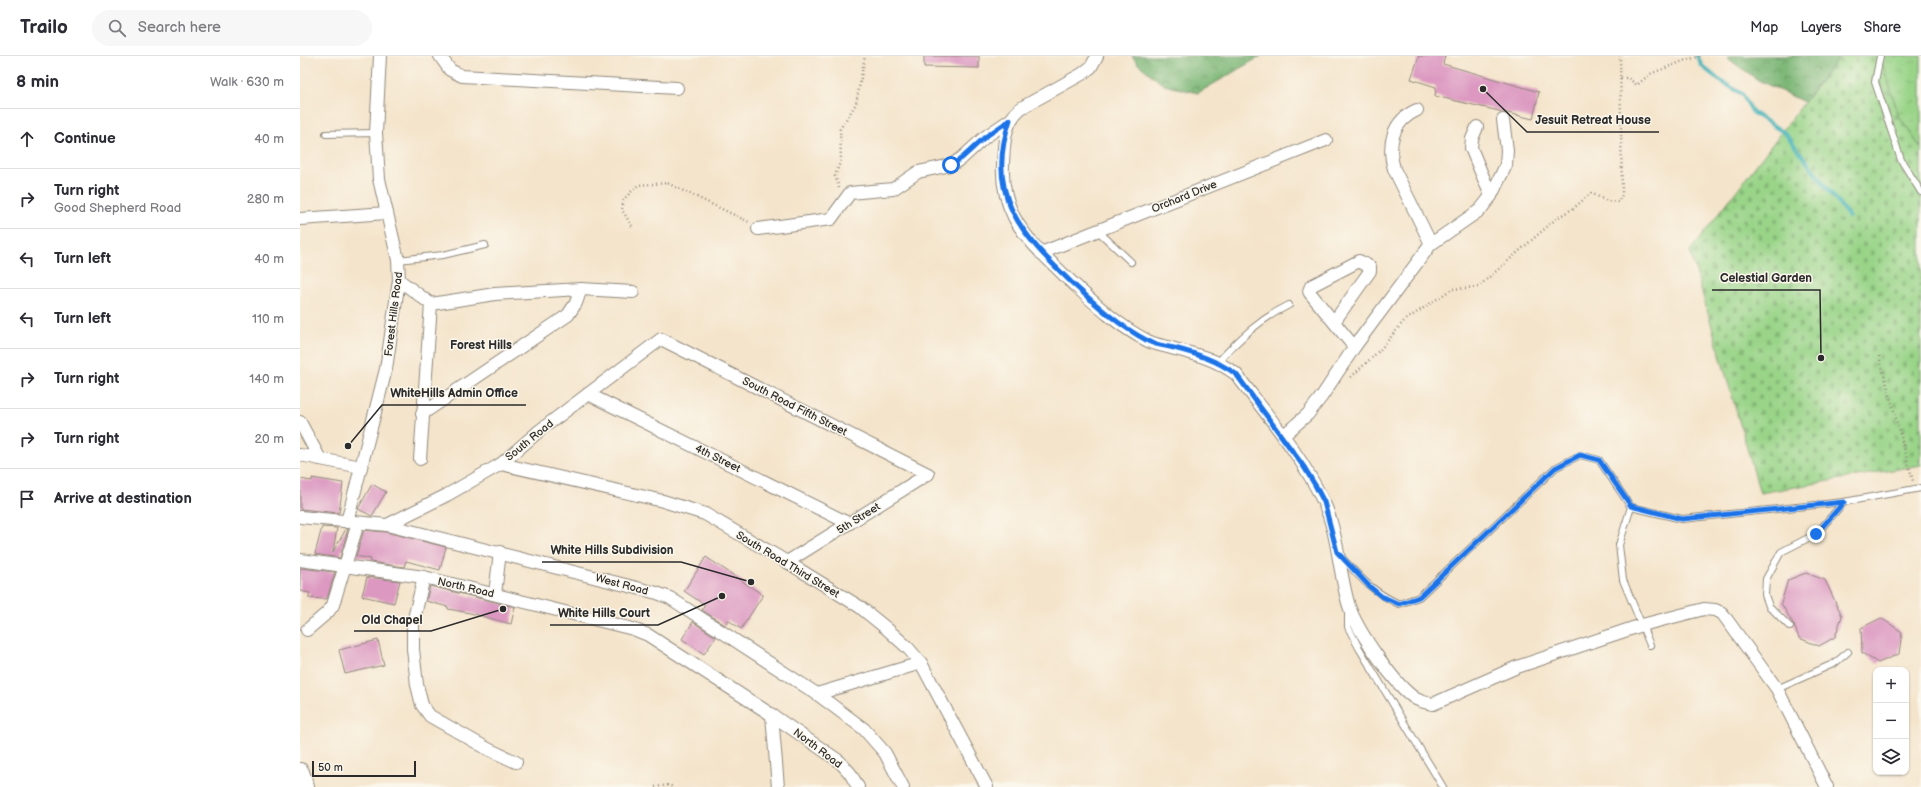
<!DOCTYPE html>
<html lang="en">
<head>
<meta charset="utf-8">
<style>
  body { margin:0; font-family:"Balsamiq Sans",sans-serif; background:#f7f7f7; color:#2b2b33 }
  .controls { position:absolute; right:12px; bottom:12px; display:grid; overflow:hidden; border-radius:8px; box-shadow:0 1px 3px #0004 }
  .controls button { width:36px; height:36px; display:grid; place-items:center; padding:0; border:0; border-bottom:1px solid #e1e1e2; background:#fff; color:#2b2b33; font:20px sans-serif }
  .scale { position:absolute; left:12px; bottom:10px; width:104px; box-sizing:border-box; padding-left:4px; border:2px solid #2b2b2b; border-top:0; font-size:11px; line-height:14px; white-space:nowrap; color:#2b2b2b; -webkit-text-stroke:3px #fbf7ec; paint-order:stroke }
  .stop { position:absolute; width:12px; height:12px; margin:-9px; border:3px solid #1a73e8; border-radius:50%; background:#fff }
  .stop.end { background:#1a73e8; border-color:#fff; box-shadow:0 1px 4px #0008 }
  .list { margin:0; padding:0; list-style:none }
  h2 { display:flex; justify-content:space-between; align-items:center; height:52px; margin:0; padding:0 16px; font-size:17px }
  h2 small { font-size:13px; font-weight:400; color:#7c7c81 }
  .list li { display:grid; grid-template-columns:26px 1fr auto; gap:12px; align-items:center; box-sizing:border-box; height:60px; padding:0 16px; border-top:1px solid #e1e1e2 }
  .list b { display:block; font-size:15px; white-space:nowrap }
  .list p { margin:0; font-size:13px; white-space:nowrap; color:#7c7c81 }
  .list em { font-size:13px; font-style:normal; color:#7c7c81 }
  .icon { flex:none; width:22px; height:22px; fill:none; stroke:currentColor; stroke-width:2; stroke-linecap:round; stroke-linejoin:round }
  .map { position:relative; flex:none; width:1621px; height:731px; overflow:hidden }
  header { display:flex; align-items:center; gap:24px; box-sizing:border-box; height:56px; padding:0 20px; background:#fff; border-bottom:1px solid #e1e1e2 }
  header strong { font-size:19px }
  nav { display:flex; gap:22px; margin-inline-start:auto; font-size:14px }
  .search { width:280px; height:36px; background:#f7f7f7; display:flex; align-items:center; gap:10px; box-sizing:border-box; padding:0 14px; border-radius:22px; color:#7c7c81; font-size:15px }
  main { display:flex }
  aside { flex:1; background:#fff }
  .map>svg:first-child { display:block }
  .forest { fill:url(#forest-crowns); stroke:#527050 }
  .cemetery { fill:url(#cemetery-stones); stroke:#62805a }
  .park { fill:url(#park-tufts); stroke:#62805a }
  .lines { fill:none; stroke-linecap:round; stroke-linejoin:round }
  .stream { stroke:#43b3b9; stroke-width:4 }
  .building { fill:#dc98c1 }
  .lane-casing { stroke:#90887b; stroke-width:8 }
  .street-casing { stroke:#90887b; stroke-width:14 }
  .secondary-casing { stroke:#90887b; stroke-width:20 }
  .path { stroke:#90887b; stroke-width:2.5; stroke-dasharray:1 3; stroke-linecap:butt }
  .lane { stroke:#fff; stroke-width:6 }
  .street { stroke:#fff; stroke-width:12 }
  .secondary { stroke:#fff; stroke-width:18 }
  .route { stroke:#1a73e8; stroke-width:5 }
  .labels { text-anchor:middle; stroke-width:3; stroke-linejoin:round; paint-order:stroke }
  .street-label { font-size:11px; fill:#2b2b2b; stroke:#fbf7ec }
  .neighbourhood-label { font-size:12px; font-weight:bold; fill:#2b2b2b; stroke:#fbf7ec }
  .leader { fill:none; stroke:#2b2b2b; stroke-width:1.5 }
  .callout-dot { fill:#2b2b2b; stroke:#fbf7ec; stroke-width:1.5 }
  .callout-label { font-size:12px; text-anchor:middle; font-weight:bold; fill:#2b2b2b; stroke:#fbf7ec; stroke-width:3; stroke-linejoin:round; paint-order:stroke }
</style>
</head>
<body>
<header>
<strong>Trailo</strong>
<div class="search"><svg class="icon" aria-label="search" viewBox="0 0 24 24"><circle cx="10" cy="10" r="6"/><path d="M15 15l6 6"/></svg>Search here</div>
<nav><a>Map</a><a>Layers</a><a>Share</a></nav>
</header>
<main>
<aside>
<h2>8 min<small>Walk · 630 m</small></h2>
<ul class="list">
<li><svg class="icon" aria-label="ahead" viewBox="0 0 24 24"><path d="M12 20V5M6 11l6-6 6 6"/></svg><div><b>Continue</b></div><em>40 m</em></li>
<li><svg class="icon" aria-label="right" viewBox="0 0 24 24"><path d="M7 20v-9h11M14 6l5 5-5 5"/></svg><div><b>Turn right</b><p>Good Shepherd Road</p></div><em>280 m</em></li>
<li><svg class="icon" aria-label="left" viewBox="0 0 24 24"><path d="M17 20v-9H6M10 6l-5 5 5 5"/></svg><div><b>Turn left</b></div><em>40 m</em></li>
<li><svg class="icon" aria-label="left" viewBox="0 0 24 24"><path d="M17 20v-9H6M10 6l-5 5 5 5"/></svg><div><b>Turn left</b></div><em>110 m</em></li>
<li><svg class="icon" aria-label="right" viewBox="0 0 24 24"><path d="M7 20v-9h11M14 6l5 5-5 5"/></svg><div><b>Turn right</b></div><em>140 m</em></li>
<li><svg class="icon" aria-label="right" viewBox="0 0 24 24"><path d="M7 20v-9h11M14 6l5 5-5 5"/></svg><div><b>Turn right</b></div><em>20 m</em></li>
<li><svg class="icon" aria-label="arrive" viewBox="0 0 24 24"><path d="M6 21V4h12l-3 4 3 4H6"/></svg><div><b>Arrive at destination</b></div></li>
</ul>
</aside>
<div class="map">
<svg width="1621" height="731" viewBox="0 0 1621 731">
  <defs>
    <pattern id="forest-crowns" width="20" height="18" patternUnits="userSpaceOnUse"><rect width="20" height="18" fill="#7ab674"/><path d="M2 6a3 3 0 1 1 6 0M12 15a3 3 0 1 1 6 0" fill="none" stroke="#64945f"/></pattern>
    <pattern id="cemetery-stones" width="16" height="16" patternUnits="userSpaceOnUse"><rect width="16" height="16" fill="#99d488"/><path d="M2 7V4a2 2 0 0 1 4 0v3zM10 15v-3a2 2 0 0 1 4 0v3z" fill="#84b676"/></pattern>
    <pattern id="park-tufts" width="24" height="20" patternUnits="userSpaceOnUse"><rect width="24" height="20" fill="#99d488"/><path d="M3 7l-1-3M5 7V3M7 7l1-3M15 17l-1-3M17 17v-4M19 17l1-3" fill="none" stroke="#84b676"/></pattern>
  </defs>
  <rect width="100%" height="100%" fill="#fbf7ec"/>
  <filter id="ink" filterUnits="userSpaceOnUse"><feTurbulence type="fractalNoise" baseFrequency=".025" numOctaves="2"/><feDisplacementMap in="SourceGraphic" scale="8" xChannelSelector="R" yChannelSelector="G"/><feConvolveMatrix kernelMatrix="1 2 1 2 8 2 1 2 1" color-interpolation-filters="sRGB"/></filter>
  <filter id="wash" filterUnits="userSpaceOnUse"><feTurbulence type="fractalNoise" baseFrequency=".012" numOctaves="4" result="noise"/><feDisplacementMap in="SourceGraphic" scale="16" xChannelSelector="R" yChannelSelector="G"/><feGaussianBlur stdDeviation="0.9" result="paint"/><feColorMatrix in="noise" values="0 0 0 0 0 0 0 0 0 0 0 0 0 0 0 0 0 1.4 0 .05"/><feComposite in="paint" operator="in"/></filter>
  <g filter="url(#wash)">
    <rect width="100%" height="100%" fill="#f4e4cb"/>
    <g class="forest">
      <path d="M832 0H961L898 37 864 29 838 8Z"/>
      <path d="M1427 0H1540L1504 46 1458 24 1430 4Z"/>
    </g>
    <path class="cemetery" d="M1540 0H1580L1599 60 1621 92V409L1460 437 1390 195Z"/>
    <path class="park" d="M1580 0H1621V92L1599 60Z"/>
    <g class="lines">
      <path class="stream" d="M1397 0 1402 10 1419 24 1442 38 1453 57 1485 77 1549 161"/>
    </g>
    <g id="blocks">
      <g class="building">
        <path d="M624 0H679V12L624 11Z"/>
        <path d="M1119 0H1145L1143 8 1239 36 1233 63 1135 40 1136 31 1111 23Z"/>
        <path d="M12 422 43 427 39 457 0 453V423L12 425Z"/>
        <path d="M72 428 86 436 72 460 58 453Z"/>
        <path d="M22 471 37 472 33 496 46 473H48L40 502 15 498Z"/>
        <path d="M64 474 86 476 146 491 140 514 106 505 104 511 70 506 71 503 56 500Z"/>
        <path d="M406 501 463 539 441 573 428 564 425 569 402 554 405 549 384 535Z"/>
        <path d="M0 512 35 516 27 543 8 542 10 537 0 535Z"/>
        <path d="M1506 517 1525 524 1542 560 1535 581 1519 590 1499 582 1494 569 1481 547 1488 524Z"/>
        <path d="M67 521 100 525 94 547 62 540Z"/>
        <path d="M130 530 215 551 211 568 170 557 148 553V551L126 545Z"/>
        <path d="M1581 562 1602 576 1599 598 1578 607 1562 597 1561 572Z"/>
        <path d="M393 566 416 581 404 598 382 583Z"/>
        <path d="M78 584 84 609 45 618 39 594Z"/>
      </g>
    </g>
  </g>
  <g filter="url(#ink)">
    <use href="#blocks" fill-opacity="0" stroke="#90887b" stroke-width="1"/>
    <g class="lines">
      <g class="lane-casing">
        <g id="lane">
          <path d="M1580 0 1575 26 1601 104 1621 136"/>
          <path d="M26 78 76 77"/>
          <path d="M798 175 831 206"/>
          <path d="M98 204 143 199 185 189"/>
          <path d="M918 306C940 282 960 263 989 249"/>
          <path d="M1331 451 1319 489 1323 524 1350 589"/>
          <path d="M1041 501C1061 522 1071 535 1099 548L1119 541 1255 412 1280 399 1299 404 1331 451 1382 463 1544 446 1621 432"/>
          <path d="M1048 555V571L1059 592 1143 731"/>
          <path d="M1490 571 1469 550 1465 539 1466 523 1481 496 1516 478 1544 446"/>
          <path d="M1477 633 1535 607 1548 596"/>
        </g>
      </g>
      <g class="street-casing">
        <g id="street">
          <path d="M140 0 150 14 162 20 377 32"/>
          <path d="M797 0 791 11 782 18 721 52C704 66 704 87 703 108 702 125 706 145 714 161 726 184 747 202 765 220 791 244 816 269 848 285 856 289 866 290 875 293 899 299 915 303 936 318 966 358 1001 398 1023 445 1038 475 1039 518 1049 550 1057 574 1095 630 1116 643 1122 646 1127 647 1133 648L1217 611 1342 569 1404 553 1415 554 1422 557 1477 633 1527 731"/>
          <path d="M1117 54C1092 65 1087 89 1094 113L1131 188"/>
          <path d="M1177 71 1172 83 1171 92 1191 140"/>
          <path d="M0 163 87 157"/>
          <path d="M458 173 531 163 550 137 593 133 618 116 651 109 662 102 685 81 710 64"/>
          <path d="M741 197 1026 84"/>
          <path d="M99 224 131 248 195 238 281 233 333 236"/>
          <path d="M1034 266 1070 215V211L1059 205 1011 230 1009 235 1010 237 1051 287 1055 290"/>
          <path d="M288 338 548 467"/>
          <path d="M122 358 268 259 276 247 281 233"/>
          <path d="M0 366 20 403"/>
          <path d="M983 380 1008 358 1022 340 1055 290 1131 188 1180 154 1191 140 1206 109 1207 94 1203 64"/>
          <path d="M0 399 61 411"/>
          <path d="M120 403 131 248"/>
          <path d="M201 408 363 445 405 458 487 506 560 551 586 572 608 592 621 607 687 731"/>
          <path d="M0 461 87 469 357 537 370 542 517 638 564 673 585 697 603 731"/>
          <path d="M47 466 86 313 99 224 98 204 79 123 76 77 80 0"/>
          <path d="M87 469 147 439 201 408 239 375 361 283 628 418"/>
          <path d="M0 504 124 521 333 573 348 579 472 659 539 705 550 717 558 731"/>
          <path d="M487 506 628 418"/>
          <path d="M124 521 113 567V593L117 629 122 649 130 660 188 693 216 706"/>
          <path d="M195 538 200 496"/>
          <path d="M7 574 28 556 33 549 58 467"/>
          <path d="M517 638 621 607"/>
          <path d="M472 659 478 731"/>
        </g>
      </g>
      <g class="secondary-casing">
        <path id="secondary" d="M0 716 5 731"/>
      </g>
      <g class="path">
        <path d="M1321 22H1328L1337 29 1350 18 1386 4 1401 0"/>
        <path d="M539 132 535 120 541 104 540 73 556 48 565 0"/>
        <path d="M332 170 322 154 324 143 338 129 367 127 449 166"/>
        <path d="M1579 300 1613 425"/>
        <path d="M1051 321 1080 294 1104 265 1152 233 1178 231 1257 162 1274 152 1291 137 1307 145 1318 146 1322 139 1320 0"/>
        <path d="M355 731 369 729 373 731"/>
      </g>
      <use href="#lane" class="lane"/>
      <use href="#street" class="street"/>
      <use href="#secondary" class="secondary"/>
    </g>
  </g>
  <g class="lines" filter="url(#ink)">
    <path class="route" d="M651 109 662 102 685 81 710 64C684 138 722 179 771 226 795 248 819 270 848 285 856 289 866 290 874 292 897 298 916 304 936 318L1004 411 1015 429 1024 446 1037 496 1070 531 1081 540 1099 548 1119 541 1255 412 1280 399 1299 404 1331 450 1382 463 1544 446 1516 478"/>
  </g>
  <g class="labels">
    <g class="street-label">
      <text transform="translate(884 140) rotate(-22)" y="4">Orchard Drive</text>
      <text transform="translate(93 258) rotate(-83)" y="4">Forest Hills Road</text>
      <text transform="translate(495 350) rotate(27)" y="4">South Road Fifth Street</text>
      <text transform="translate(229 384) rotate(-39)" y="4">South Road</text>
      <text transform="translate(418 402) rotate(26)" y="4">4th Street</text>
      <text transform="translate(558 462) rotate(-32)" y="4">5th Street</text>
      <text transform="translate(488 508) rotate(31)" y="4">South Road Third Street</text>
      <text transform="translate(322 528) rotate(15)" y="4">West Road</text>
      <text transform="translate(166 531) rotate(13)" y="4">North Road</text>
      <text transform="translate(518 692) rotate(37)" y="4">North Road</text>
    </g>
    <g class="neighbourhood-label">
      <text x="181" y="293">Forest Hills</text>
    </g>
  </g>
  <path class="leader" d="M1183 33L1227 76H1359M1521 302L1520 234H1412M48 390L82 349H226M451 526L381 506H242M422 540L358 569H250M203 553L131 575H54"/>
  <g class="callout-dot">
    <circle cx="1183" cy="33" r="4"/>
    <circle cx="1521" cy="302" r="4"/>
    <circle cx="48" cy="390" r="4"/>
    <circle cx="451" cy="526" r="4"/>
    <circle cx="422" cy="540" r="4"/>
    <circle cx="203" cy="553" r="4"/>
  </g>
  <g class="callout-label">
    <text x="1293" y="68">Jesuit Retreat House</text>
    <text x="1466" y="226">Celestial Garden</text>
    <text x="154" y="341">WhiteHills Admin Office</text>
    <text x="312" y="498">White Hills Subdivision</text>
    <text x="304" y="561">White Hills Court</text>
    <text x="92" y="568">Old Chapel</text>
  </g>
</svg>
<div class="controls">
<button>+</button>
<button>−</button>
<button><svg class="icon" aria-label="layers" viewBox="0 0 24 24"><path d="M12 4l9 5-9 5-9-5zM3 14l9 5 9-5"/></svg></button>
</div>
<div class="scale">50 m</div>
<div class="stop" style="left:651px;top:109px"></div>
<div class="stop end" style="left:1516px;top:478px"></div>
</div>
</main>
</body>
</html>
